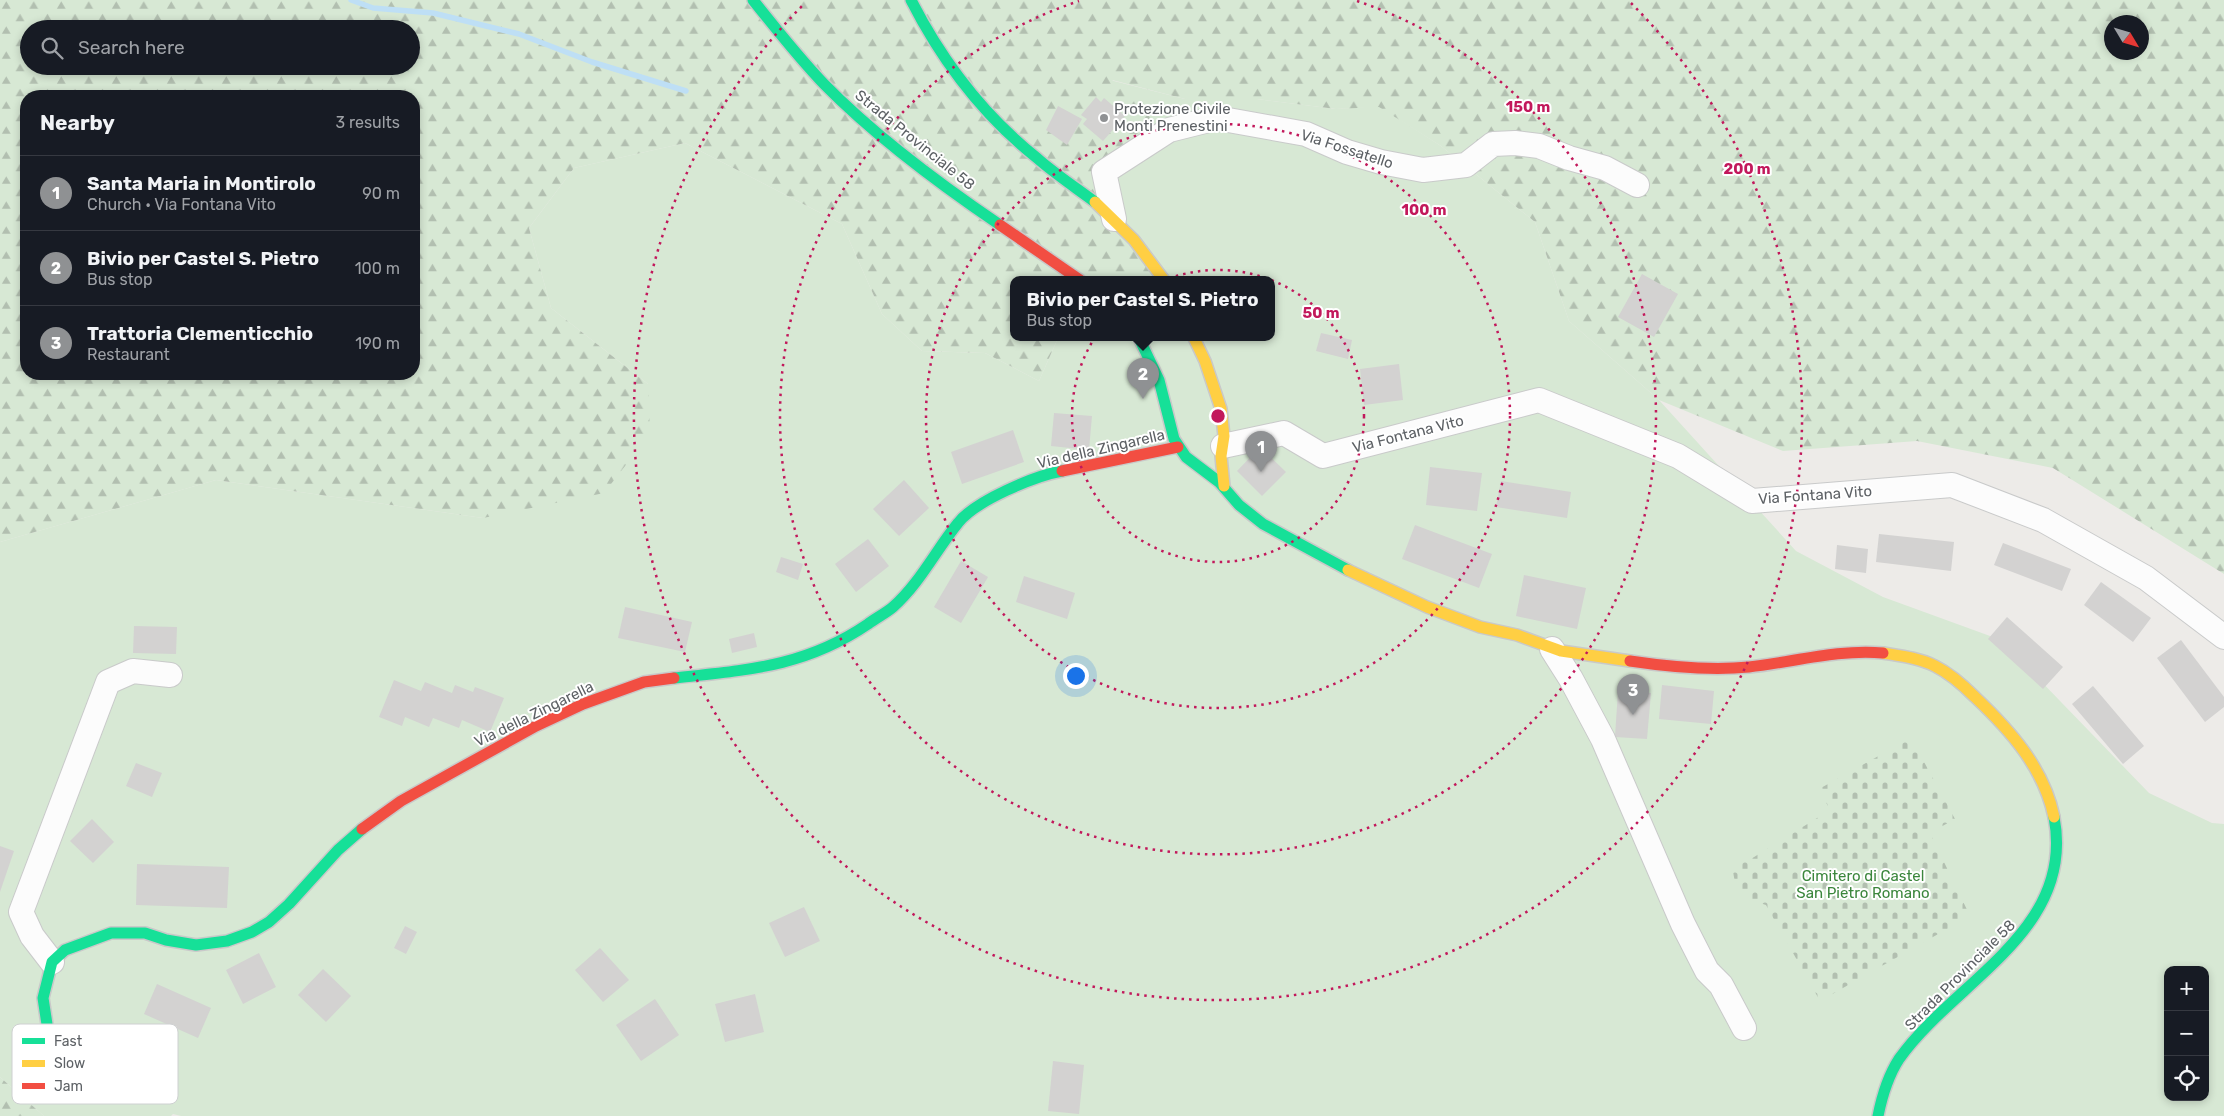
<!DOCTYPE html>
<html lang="en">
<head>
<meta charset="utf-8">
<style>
  body { margin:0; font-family:Rubik,sans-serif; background:#242831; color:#f1f3f6 }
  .controls { position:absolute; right:15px; bottom:15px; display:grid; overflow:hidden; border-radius:10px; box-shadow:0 2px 8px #0003 }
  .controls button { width:45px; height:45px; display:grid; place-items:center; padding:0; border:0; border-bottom:1px solid #363941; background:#171b24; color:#f1f3f6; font:25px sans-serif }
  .compass { position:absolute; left:2104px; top:15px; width:45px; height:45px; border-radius:50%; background:#171b24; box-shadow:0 2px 8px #0003; rotate:128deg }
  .you { position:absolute; left:1075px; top:675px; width:18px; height:18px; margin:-12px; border:4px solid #fff; border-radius:50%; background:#1a73e8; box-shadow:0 0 0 8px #1a73e833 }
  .badge { display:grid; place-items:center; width:32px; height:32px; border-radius:50%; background:#8f9193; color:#fff; font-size:16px; font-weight:700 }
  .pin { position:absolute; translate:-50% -41px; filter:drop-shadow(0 1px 2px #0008) }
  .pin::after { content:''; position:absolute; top:26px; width:18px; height:15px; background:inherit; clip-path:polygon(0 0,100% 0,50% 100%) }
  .popup { position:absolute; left:1010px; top:276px; width:265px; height:65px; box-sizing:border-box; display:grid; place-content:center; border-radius:10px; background:#171b24; filter:drop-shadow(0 1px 4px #0005); font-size:16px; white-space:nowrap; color:#9ea1a6 }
  .popup b { font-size:19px; color:#f1f3f6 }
  .popup::after { content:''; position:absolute; left:50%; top:100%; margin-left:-10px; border:10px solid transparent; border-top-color:#171b24 }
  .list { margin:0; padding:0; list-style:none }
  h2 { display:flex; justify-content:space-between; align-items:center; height:65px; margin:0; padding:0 20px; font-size:21px }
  h2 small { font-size:16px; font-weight:400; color:#9ea1a6 }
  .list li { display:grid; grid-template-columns:32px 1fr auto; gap:15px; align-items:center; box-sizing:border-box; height:75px; padding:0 20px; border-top:1px solid #363941 }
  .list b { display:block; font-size:19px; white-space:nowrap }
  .list p { margin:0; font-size:16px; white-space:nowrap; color:#9ea1a6 }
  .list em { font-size:16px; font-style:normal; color:#9ea1a6 }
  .icon { flex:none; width:28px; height:28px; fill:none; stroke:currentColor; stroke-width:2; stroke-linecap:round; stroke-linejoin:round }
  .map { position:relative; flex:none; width:2224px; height:1116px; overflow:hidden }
  .search { position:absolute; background:#171b24; box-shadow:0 2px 8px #0003; left:20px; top:20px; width:400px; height:55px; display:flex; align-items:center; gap:12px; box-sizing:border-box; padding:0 18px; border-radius:28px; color:#9ea1a6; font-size:19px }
  .panel { position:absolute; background:#171b24; box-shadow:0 2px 8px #0003; left:20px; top:90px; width:400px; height:290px; border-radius:20px }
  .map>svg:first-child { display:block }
  .green { fill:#d7e8d4; fill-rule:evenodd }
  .forest { fill:url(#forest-firs); fill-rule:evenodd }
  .cemetery { fill:url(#cemetery-stones) }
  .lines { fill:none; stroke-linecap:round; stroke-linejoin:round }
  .stream { stroke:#bedff5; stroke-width:5.5 }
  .building { fill:#d3d2d1 }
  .street-casing { stroke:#c9caca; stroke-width:26 }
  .fast-casing { stroke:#c9c9c9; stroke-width:14 }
  .slow-casing { stroke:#c9c9c9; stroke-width:14 }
  .jam-casing { stroke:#c9c9c9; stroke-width:14 }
  .street { stroke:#fcfcfc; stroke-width:24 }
  .fast { stroke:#16e098; stroke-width:11 }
  .slow { stroke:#ffcf43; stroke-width:11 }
  .jam { stroke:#f24e42; stroke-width:11 }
  .ring { fill:none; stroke:#c2185b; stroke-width:2.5; stroke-dasharray:2.5 5 }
  .poi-dot { fill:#8f9193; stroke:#fff; stroke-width:2 }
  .labels { text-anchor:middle; stroke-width:4; stroke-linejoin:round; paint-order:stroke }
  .poi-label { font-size:15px; fill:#5d6165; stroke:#fff; text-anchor:start }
  .street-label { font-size:15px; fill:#5d6165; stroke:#fff }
  .park-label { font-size:15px; fill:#3b863c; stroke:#fff }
  .key { fill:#fff; stroke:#ced0d1; stroke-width:1 }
  .key-label { font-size:14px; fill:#5d6165 }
  .centre { fill:#c2185b; stroke:#fff; stroke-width:2.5 }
  .ring-label { font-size:15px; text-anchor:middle; font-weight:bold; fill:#c2185b; stroke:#fff; stroke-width:4; stroke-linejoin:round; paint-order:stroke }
</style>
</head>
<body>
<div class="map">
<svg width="2224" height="1116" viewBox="0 0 2224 1116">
  <defs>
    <pattern id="forest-firs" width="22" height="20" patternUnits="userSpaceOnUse" patternTransform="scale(1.25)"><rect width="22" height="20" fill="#d7e8d4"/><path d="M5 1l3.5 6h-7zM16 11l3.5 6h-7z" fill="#b2bfb0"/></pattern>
    <pattern id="cemetery-stones" width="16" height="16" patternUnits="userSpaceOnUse" patternTransform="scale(1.25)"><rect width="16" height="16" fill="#d7e8d4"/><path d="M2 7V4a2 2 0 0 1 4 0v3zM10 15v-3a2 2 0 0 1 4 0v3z" fill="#b2bfb0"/></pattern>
  </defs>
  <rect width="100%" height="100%" fill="#edebe8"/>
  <path class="green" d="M1110 80 1185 99H1257L1336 109 1379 106 1441 146 1535 222 1569 321 1659 400 1796 551 1883 597 2001 640 2149 793 2212 823 2224 824V1116H181L173 1114 171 1116H44L0 1077V542L216 480 483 518 648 384 551 308 529 228 574 168 685 143 842 224 882 314 922 351 985 353 1039 381 1058 338H1272V280H1164L1114 219ZM2168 970H2205V1097H2168Z"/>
  <g class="forest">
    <path d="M0 0H2224V574L2053 468 1917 441 1783 451 1659 400 1569 321 1535 222 1441 146 1379 107 1336 109 1257 99H1185L1112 80 1169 130 1105 172 1110 194 1163 280H1014V338H1058L1039 381 985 353 922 351 882 314 842 224 685 143 574 168 529 228 551 308 648 384 650 434 604 493 483 518 216 480 0 542ZM2112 22H2142V52H2112ZM29 29H411V66H29ZM26 96H414V374H26Z"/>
    <path d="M0 1077 44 1116H0Z"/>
  </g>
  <path class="cemetery" d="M1911 738 1955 819 1930 833 1970 916 1820 1001 1766 905C1761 903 1755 902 1750 900 1736 894 1732 875 1733 861L1746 862 1830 810 1819 789Z"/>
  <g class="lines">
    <path class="stream" d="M351 0 373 8 433 13 519 34 592 62 686 91"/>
  </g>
  <g class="building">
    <path d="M1096 97 1101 102 1104 98 1125 116 1103 141 1083 124 1087 119 1081 115Z"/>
    <path d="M1058 106 1082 119 1067 145 1046 130Z"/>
    <path d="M1642 274 1678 294 1654 337 1618 317Z"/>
    <path d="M1321 333 1352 340 1348 359 1316 351Z"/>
    <path d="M1399 364 1403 400 1364 405 1360 369Z"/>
    <path d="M1054 413 1092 416 1089 450 1051 446Z"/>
    <path d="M1013 430 1024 462 962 484 951 452Z"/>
    <path d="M1260 447 1286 472 1262 496 1237 471Z"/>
    <path d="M1430 467 1482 473 1477 511 1426 505Z"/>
    <path d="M904 480 929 508 899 536 873 509Z"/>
    <path d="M1501 481 1571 492 1567 518 1496 507Z"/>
    <path d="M1415 525 1492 554 1479 588 1402 559Z"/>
    <path d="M1879 534 1954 542 1951 571 1876 562Z"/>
    <path d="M868 539 889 566 856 592 835 564Z"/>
    <path d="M2003 543 2071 569 2062 591 1994 565Z"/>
    <path d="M1837 545 1868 549 1866 573 1835 569Z"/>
    <path d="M781 557 803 564 798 580 776 572Z"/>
    <path d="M961 561 988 577 961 623 934 607Z"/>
    <path d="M1524 575 1586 588 1577 629 1516 616Z"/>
    <path d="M1024 576 1075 593 1067 619 1016 602Z"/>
    <path d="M2101 582 2151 618 2133 642 2084 605Z"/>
    <path d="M625 607 692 622 685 652 618 638Z"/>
    <path d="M2007 617 2063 667 2043 689 1988 639Z"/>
    <path d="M134 626 177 627 176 654 133 653Z"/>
    <path d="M754 633 757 647 732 653 729 639Z"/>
    <path d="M2181 640 2224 697V707L2205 722 2157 658Z"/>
    <path d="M394 680 421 691 425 682 452 693 455 685 473 692 475 687 504 698 490 732 462 720 459 728 433 718 429 727 405 717 402 726 379 717Z"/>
    <path d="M1662 685 1714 691 1711 724 1659 719Z"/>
    <path d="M2093 686 2144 746 2123 764 2072 704Z"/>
    <path d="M1618 690 1651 693 1647 739 1615 737Z"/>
    <path d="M136 763 162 773 152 797 126 786Z"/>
    <path d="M92 819 114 842 93 863 70 841Z"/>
    <path d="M0 846 14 851 0 892Z"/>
    <path d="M137 864 229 867 227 908 136 905Z"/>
    <path d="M804 907 820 941 785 957 769 923Z"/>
    <path d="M405 926 417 932 406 954 394 948Z"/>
    <path d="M600 948 629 980 603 1002 575 970Z"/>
    <path d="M259 953 276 987 243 1004 226 970Z"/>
    <path d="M323 969 351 996 326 1022 298 995Z"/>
    <path d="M157 984 211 1008 198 1038 144 1014Z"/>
    <path d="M755 994 764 1032 725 1042 715 1004Z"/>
    <path d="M655 999 679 1035 641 1061 616 1025Z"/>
    <path d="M121 1056 151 1070 134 1103 105 1088Z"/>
    <path d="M1053 1061 1084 1065 1079 1114 1048 1111Z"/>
  </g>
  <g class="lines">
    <g class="street-casing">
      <g id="street">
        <path d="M1114 219 1104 172 1169 130 1217 118 1306 134 1347 152 1381 162 1423 170 1466 165 1493 144 1515 143 1539 146 1569 158 1605 168 1637 185"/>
        <path d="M1223 446 1284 433 1323 456 1539 400 1678 456 1752 501 1952 485 2043 520 2146 578 2224 637"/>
        <path d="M1552 649 1571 679 1603 739 1683 924 1707 971 1721 985 1744 1028"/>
        <path d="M52 962 32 936 21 912 108 682 133 671 170 675"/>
      </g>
    </g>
    <g class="fast-casing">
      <g id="fast">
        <path d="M753 0C776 29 799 58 824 84 874 135 941 185 1000 225"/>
        <path d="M911 0C942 61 983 115 1037 158 1055 174 1075 187 1095 202"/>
        <path d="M1139 338 1159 380 1174 439 1186 457 1219 482 1239 505 1263 524 1348 570"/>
        <path d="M674 678C747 670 805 667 868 624 876 618 886 613 893 607 920 583 936 550 958 523 975 501 1034 476 1062 471"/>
        <path d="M51 1081 52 1057 43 998 52 962 65 950 111 933H145L166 940 196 945 227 941 252 932 269 922 289 904 338 850 362 829"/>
        <path d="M1878 1116C1882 1096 1888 1076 1899 1059 1954 981 2076 931 2054 817"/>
      </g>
    </g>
    <g class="slow-casing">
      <g id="slow">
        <path d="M1095 202 1134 240 1164 280"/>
        <path d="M1194 338 1205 361 1221 409 1224 436 1221 456 1224 486"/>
        <path d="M1348 570 1427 607 1480 627 1517 635 1561 651 1630 661"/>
        <path d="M1883 653C1901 656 1919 658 1935 666 1951 674 1963 685 1975 697 2010 730 2044 768 2054 817"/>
      </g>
    </g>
    <g class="jam-casing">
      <g id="jam">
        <path d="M1000 225 1080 280"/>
        <path d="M1062 471 1178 447"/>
        <path d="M1630 661C1670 667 1709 671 1749 667 1794 662 1838 649 1883 653"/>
        <path d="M362 829 401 801 536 726 583 704 644 682 674 678"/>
      </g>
    </g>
    <use href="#street" class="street"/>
    <use href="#fast" class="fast"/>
    <use href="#slow" class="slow"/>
    <use href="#jam" class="jam"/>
  </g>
  <g class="ring">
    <circle cx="1218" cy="416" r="146"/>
    <circle cx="1218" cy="416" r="292"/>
    <path d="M1357 1A438 438 0 1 1 1079 1"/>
    <path d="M1631 3A584 584 0 1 1 805 3"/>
  </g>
  <circle class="poi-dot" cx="1104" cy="118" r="5"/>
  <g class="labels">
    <g class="poi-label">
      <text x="1114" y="114">Protezione Civile<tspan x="1114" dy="17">Monti Prenestini</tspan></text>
    </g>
    <g class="street-label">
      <text transform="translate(915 140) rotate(39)" y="5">Strada Provinciale 58</text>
      <text transform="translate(1347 149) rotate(18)" y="5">Via Fossatello</text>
      <text transform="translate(1408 434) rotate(-14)" y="5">Via Fontana Vito</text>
      <text transform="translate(1101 449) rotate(-13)" y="5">Via della Zingarella</text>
      <text transform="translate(1815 495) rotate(-4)" y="5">Via Fontana Vito</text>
      <text transform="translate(534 714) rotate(-26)" y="5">Via della Zingarella</text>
      <text transform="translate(1960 975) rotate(-45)" y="5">Strada Provinciale 58</text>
    </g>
    <g class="park-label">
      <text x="1863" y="881">Cimitero di Castel<tspan x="1863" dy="17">San Pietro Romano</tspan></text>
    </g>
  </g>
  <rect x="12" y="1024" width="166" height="80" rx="8" class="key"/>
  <rect x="22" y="1038" width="23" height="6" fill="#16e098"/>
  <rect x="22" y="1060" width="23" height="7" fill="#ffcf43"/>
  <rect x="22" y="1083" width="23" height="6" fill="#f24e42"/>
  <g class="key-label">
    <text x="54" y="1046">Fast</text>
    <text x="54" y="1068">Slow</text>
    <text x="54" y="1091">Jam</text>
  </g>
  <circle cx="1218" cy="416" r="8" class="centre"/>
  <g class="ring-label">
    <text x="1528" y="112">150 m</text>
    <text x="1747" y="174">200 m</text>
    <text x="1424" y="215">100 m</text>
    <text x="1321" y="318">50 m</text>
  </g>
</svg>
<div class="controls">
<button>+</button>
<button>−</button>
<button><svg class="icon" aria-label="locate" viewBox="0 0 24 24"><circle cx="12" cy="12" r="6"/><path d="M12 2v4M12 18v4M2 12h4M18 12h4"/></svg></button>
</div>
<svg class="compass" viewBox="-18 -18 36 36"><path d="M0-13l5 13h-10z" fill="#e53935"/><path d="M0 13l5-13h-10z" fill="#9ea1a6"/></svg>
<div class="you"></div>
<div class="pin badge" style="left:1261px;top:472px">1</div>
<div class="pin badge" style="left:1143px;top:399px">2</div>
<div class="popup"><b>Bivio per Castel S. Pietro</b>Bus stop</div>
<div class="pin badge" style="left:1633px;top:715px">3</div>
<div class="search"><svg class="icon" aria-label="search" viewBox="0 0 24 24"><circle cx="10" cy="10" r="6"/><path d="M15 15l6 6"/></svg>Search here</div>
<section class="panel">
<h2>Nearby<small>3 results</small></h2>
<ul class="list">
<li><span class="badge">1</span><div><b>Santa Maria in Montirolo</b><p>Church · Via Fontana Vito</p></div><em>90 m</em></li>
<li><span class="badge">2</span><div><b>Bivio per Castel S. Pietro</b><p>Bus stop</p></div><em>100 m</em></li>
<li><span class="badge">3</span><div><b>Trattoria Clementicchio</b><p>Restaurant</p></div><em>190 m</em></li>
</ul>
</section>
</div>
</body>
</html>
